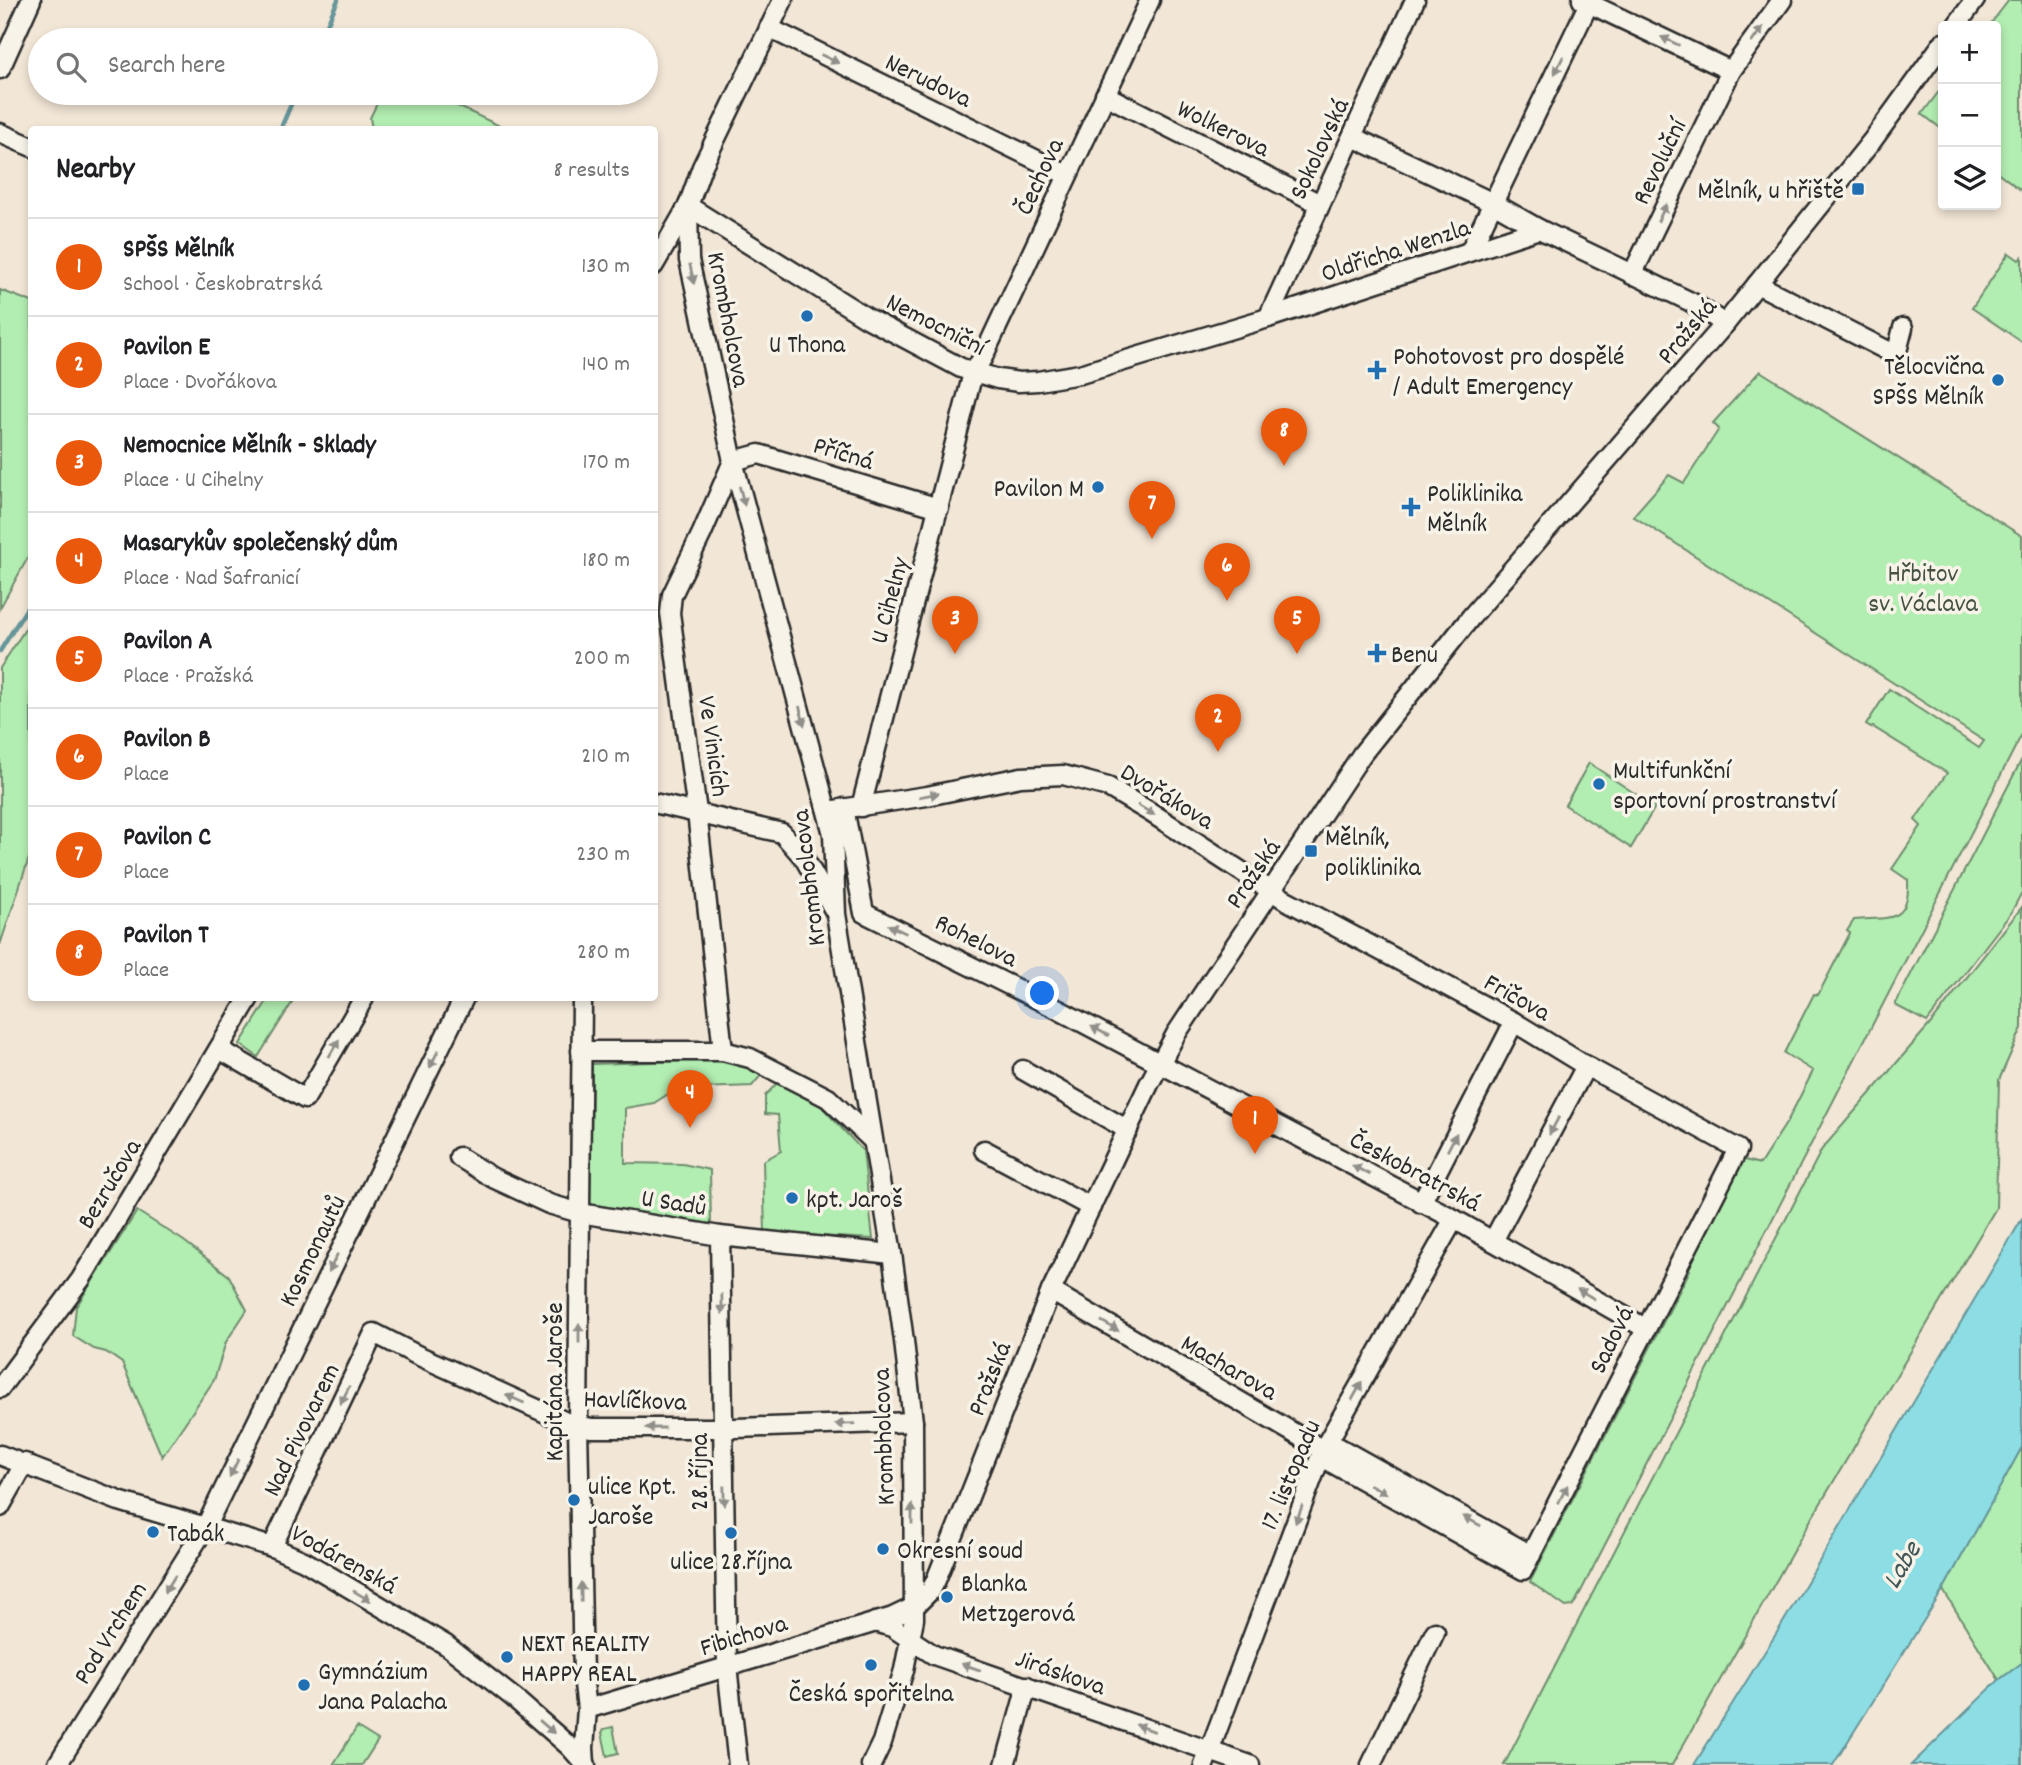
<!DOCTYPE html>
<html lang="en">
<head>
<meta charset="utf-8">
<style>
  body { margin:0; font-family:Dekko,sans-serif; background:#f6f6f6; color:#202124 }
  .controls { position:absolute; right:21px; top:21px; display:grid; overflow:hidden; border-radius:7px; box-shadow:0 4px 10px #0003 }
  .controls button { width:63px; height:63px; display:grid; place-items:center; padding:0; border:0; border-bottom:2px solid #e0e0e0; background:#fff; color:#202124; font:35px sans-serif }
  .you { position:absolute; left:1043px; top:994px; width:24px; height:24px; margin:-18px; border:5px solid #fff; border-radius:50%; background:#1a73e8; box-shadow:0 0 0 10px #1a73e833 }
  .badge { display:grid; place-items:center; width:46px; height:46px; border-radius:50%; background:#ea580c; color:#fff; font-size:23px; font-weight:700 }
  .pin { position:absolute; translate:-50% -58px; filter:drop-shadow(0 2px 4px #0008) }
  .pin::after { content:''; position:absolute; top:37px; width:24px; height:21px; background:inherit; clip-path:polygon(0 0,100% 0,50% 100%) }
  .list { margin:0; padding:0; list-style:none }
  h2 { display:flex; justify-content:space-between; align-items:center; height:91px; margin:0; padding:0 28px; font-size:30px }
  h2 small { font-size:23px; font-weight:400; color:#757577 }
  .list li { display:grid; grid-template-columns:46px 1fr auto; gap:21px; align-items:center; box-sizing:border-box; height:98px; padding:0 28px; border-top:2px solid #e0e0e0 }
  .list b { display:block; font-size:26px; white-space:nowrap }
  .list p { margin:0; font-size:23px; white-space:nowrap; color:#757577 }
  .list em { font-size:23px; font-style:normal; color:#757577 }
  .icon { flex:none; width:38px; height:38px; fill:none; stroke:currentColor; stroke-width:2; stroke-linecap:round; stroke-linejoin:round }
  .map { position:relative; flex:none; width:2022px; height:1765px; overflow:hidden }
  .search { position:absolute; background:#fff; box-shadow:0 4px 10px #0003; left:28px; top:28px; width:630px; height:77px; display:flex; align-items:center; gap:18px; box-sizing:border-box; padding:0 24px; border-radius:38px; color:#757577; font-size:26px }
  .panel { position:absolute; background:#fff; box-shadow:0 4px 10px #0003; left:28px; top:126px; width:630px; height:875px; border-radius:7px }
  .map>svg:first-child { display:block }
  .green { fill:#b2edb1; stroke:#6e8c6e; stroke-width:2 }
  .water { fill:#8ddee4; stroke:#66969a; stroke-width:2 }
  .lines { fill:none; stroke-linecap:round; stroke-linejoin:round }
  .stream { stroke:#66969a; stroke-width:4.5 }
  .minor-casing { stroke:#2b2b2b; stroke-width:23 }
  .minor { stroke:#f7f3e8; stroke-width:18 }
  .oneway { fill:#918f8a }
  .poi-dot { fill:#1f6fb2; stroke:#f7f3e8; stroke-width:2.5 }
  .labels { text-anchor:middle; stroke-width:7; stroke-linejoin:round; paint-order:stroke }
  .street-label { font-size:26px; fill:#2b2b2b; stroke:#f7f3e8 }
  .poi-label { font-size:26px; fill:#2b2b2b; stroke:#f7f3e8; text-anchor:start }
  .park-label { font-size:26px; fill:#465246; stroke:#f7f3e8 }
  .water-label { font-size:28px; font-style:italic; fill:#445859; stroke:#f7f3e8 }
</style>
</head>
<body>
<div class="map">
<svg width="2022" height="1765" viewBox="0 0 2022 1765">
  <rect width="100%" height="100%" fill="#f2e6d6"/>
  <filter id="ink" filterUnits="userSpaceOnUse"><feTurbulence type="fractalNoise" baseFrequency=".0143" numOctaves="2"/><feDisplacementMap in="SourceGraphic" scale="14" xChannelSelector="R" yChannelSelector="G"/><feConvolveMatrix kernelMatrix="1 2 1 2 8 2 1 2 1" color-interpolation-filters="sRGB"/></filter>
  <g filter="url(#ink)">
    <g class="green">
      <path d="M2009 0H2022V191L1996 171V26H1989Z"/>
      <path d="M1943 86V130L1922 114Z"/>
      <path d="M382 93H430L506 129H372L370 118Z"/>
      <path d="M2009 253 2019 260 2022 257V342L1972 308Z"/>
      <path d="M0 290 32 302 31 552 0 608Z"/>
      <path d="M1760 371 2022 536V734L1576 1601 1572 1606 1566 1607 1530 1582 1690 1270 1686 1267 1741 1159 1760 1164 1787 1122 1813 1071 1784 1053 1814 994 1818 995 1850 933 1847 931 1854 920C1890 917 1910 924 1908 880L1892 869 1921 826 1915 820 1947 773 1873 727 1871 728 1866 725 1889 689 1979 748 1984 741 1633 516 1669 475 1684 483 1719 429 1713 423Z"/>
      <path d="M31 620V852L0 945V668Z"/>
      <path d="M2022 759V892L2011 913 1927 1022 1895 1005Z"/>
      <path d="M1589 763 1655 807 1631 848 1565 805Z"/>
      <path d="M2022 907V1028L1999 1080 1996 1208 1806 1528 1672 1765H1504L1822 1149 1931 1023Z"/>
      <path d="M269 998H295L258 1057 240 1044Z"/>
      <path d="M714 1060 733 1061 763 1073 752 1086 676 1089 654 1103 625 1108V1163L683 1164 710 1170 711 1224 590 1204 592 1064Z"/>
      <path d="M778 1082 820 1105 863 1151 873 1239 765 1233 763 1161 781 1151 778 1115 765 1114V1096Z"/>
      <path d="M137 1211 184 1241 229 1276 247 1310 226 1342 214 1380 162 1457 122 1363 106 1352 94 1349 73 1336 76 1307Z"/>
      <path d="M2022 1447V1663L1999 1680 1943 1590Z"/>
      <path d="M357 1727 378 1740 362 1765H333Z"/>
      <path d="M613 1727 618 1753 607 1756 602 1733 604 1729Z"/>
    </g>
    <g class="water">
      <path d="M2022 1219V1447L1943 1590 1833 1765H1694L1781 1626Z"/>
      <path d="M2022 1663V1765H1911L1999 1680Z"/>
    </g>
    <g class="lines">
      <g class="stream">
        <path d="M320 40 338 0"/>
        <path d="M280 130 296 93"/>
        <path d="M0 651 32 600"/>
      </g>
      <g class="minor-casing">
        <g id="minor">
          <path d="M1582 0 1731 71"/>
          <path d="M1956 26 1975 0"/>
          <path d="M769 28 1067 175"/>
          <path d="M0 69 31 0"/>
          <path d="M1105 95 1320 204"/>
          <path d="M0 133 32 147"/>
          <path d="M1353 137 1493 203 1539 229"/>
          <path d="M688 206 689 260 733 461 833 834 836 914 892 1254 904 1341 913 1422 914 1619 904 1670 882 1742 871 1765"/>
          <path d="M688 206 867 318 961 368 998 379 1019 382 1038 381 1080 374 1268 318 1539 229 1691 302 1725 324"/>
          <path d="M1470 251 1589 3"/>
          <path d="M654 265 688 206 702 167 783 0"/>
          <path d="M1632 275 1731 71 1782 0"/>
          <path d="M1757 284 1896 355 1903 328"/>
          <path d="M1268 318 1415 0"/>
          <path d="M654 803 782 833 804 858 834 910"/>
          <path d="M861 807 973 373 983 357 1150 0"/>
          <path d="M844 808 864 913 1059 1010 1454 1219 1645 1328"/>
          <path d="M828 811 927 796 1021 777 1063 775 1108 787 1150 812 1284 899 1514 1022 1586 1066 1738 1149 1523 1570 1330 1462 1323 1450"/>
          <path d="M582 998 578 1425 583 1676 587 1709 584 1748 585 1764"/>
          <path d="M219 1049 305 1099 364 998"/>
          <path d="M581 1051H723L750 1058 828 1098 872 1140V1136"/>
          <path d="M723 1051 697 812 670 613 672 595 702 533 733 461 759 454 939 508"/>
          <path d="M1023 1070 1128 1130"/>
          <path d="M984 1150 1091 1207"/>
          <path d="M459 1157 493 1178 549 1204 580 1213 720 1236 892 1254"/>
          <path d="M1421 1203 1514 1022"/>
          <path d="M720 1236 727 1666 738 1765"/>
          <path d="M1493 1241 1586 1066"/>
          <path d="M1051 1291 1323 1450 1338 1447 1531 1555"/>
          <path d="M0 1388 81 1279 249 998"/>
          <path d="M0 1455 119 1501 272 1547 304 1561 446 1645 514 1698 570 1747 586 1765"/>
          <path d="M0 1507 25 1463"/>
          <path d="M272 1547 374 1333 417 1355 566 1422 591 1428H736L913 1422"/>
          <path d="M875 1622 892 1627 934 1655 1250 1765"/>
          <path d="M587 1709 893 1617 914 1607 931 1590 936 1580 1051 1291 1149 1084 1176 1034 1362 754 1471 617 1725 324 1872 141 1943 43"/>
          <path d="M57 1765 206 1526 464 998"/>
          <path d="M1005 1765 1027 1686"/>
          <path d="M1204 1765 1323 1450 1454 1219"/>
          <path d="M1371 1765 1435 1632"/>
        </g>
      </g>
      <use href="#minor" class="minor"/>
    </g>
    <defs><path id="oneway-solid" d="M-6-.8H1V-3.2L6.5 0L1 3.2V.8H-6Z" transform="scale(1.75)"/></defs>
    <g class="oneway">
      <use href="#oneway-solid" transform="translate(1757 35) rotate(-54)"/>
      <use href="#oneway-solid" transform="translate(1670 41) rotate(-155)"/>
      <use href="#oneway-solid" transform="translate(830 59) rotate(26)"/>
      <use href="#oneway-solid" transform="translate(1559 65) rotate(116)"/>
      <use href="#oneway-solid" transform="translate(1662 213) rotate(-64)"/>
      <use href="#oneway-solid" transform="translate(692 274) rotate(77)"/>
      <use href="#oneway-solid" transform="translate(742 496) rotate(75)"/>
      <use href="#oneway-solid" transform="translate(802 716) rotate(75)"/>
      <use href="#oneway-solid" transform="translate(929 795) rotate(-10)"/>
      <use href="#oneway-solid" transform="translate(1146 810) rotate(31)"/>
      <use href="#oneway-solid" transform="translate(897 929) rotate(-155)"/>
      <use href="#oneway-solid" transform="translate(1100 1031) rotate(-152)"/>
      <use href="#oneway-solid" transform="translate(334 1048) rotate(-60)"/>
      <use href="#oneway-solid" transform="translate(434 1059) rotate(116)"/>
      <use href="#oneway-solid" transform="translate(1554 1126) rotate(118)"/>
      <use href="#oneway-solid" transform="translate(1452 1142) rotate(-63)"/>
      <use href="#oneway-solid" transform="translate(1361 1170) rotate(-152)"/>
      <use href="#oneway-solid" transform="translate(333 1263) rotate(116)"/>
      <use href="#oneway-solid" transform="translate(1586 1294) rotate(-150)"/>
      <use href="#oneway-solid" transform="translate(722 1304) rotate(89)"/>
      <use href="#oneway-solid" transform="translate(1110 1326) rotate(30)"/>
      <use href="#oneway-solid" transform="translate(579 1333) rotate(-90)"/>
      <use href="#oneway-solid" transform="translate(1357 1391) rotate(-61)"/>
      <use href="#oneway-solid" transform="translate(345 1395) rotate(116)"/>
      <use href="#oneway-solid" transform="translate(515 1399) rotate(-156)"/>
      <use href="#oneway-solid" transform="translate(845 1424) rotate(178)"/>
      <use href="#oneway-solid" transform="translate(655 1428) rotate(180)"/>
      <use href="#oneway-solid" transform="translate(234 1468) rotate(116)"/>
      <use href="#oneway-solid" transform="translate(1378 1489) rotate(29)"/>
      <use href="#oneway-solid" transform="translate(1563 1494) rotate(-63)"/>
      <use href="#oneway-solid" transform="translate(724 1496) rotate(89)"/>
      <use href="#oneway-solid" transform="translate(912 1514) rotate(-90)"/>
      <use href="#oneway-solid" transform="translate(1299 1514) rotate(111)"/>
      <use href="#oneway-solid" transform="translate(1472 1521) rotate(-151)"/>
      <use href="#oneway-solid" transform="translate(170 1584) rotate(122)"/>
      <use href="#oneway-solid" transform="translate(581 1592) rotate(-91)"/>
      <use href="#oneway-solid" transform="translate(362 1596) rotate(31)"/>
      <use href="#oneway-solid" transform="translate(971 1667) rotate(-161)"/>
      <use href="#oneway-solid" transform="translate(547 1727) rotate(41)"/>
      <use href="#oneway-solid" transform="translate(1145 1728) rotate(-160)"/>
    </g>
  </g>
  <g class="poi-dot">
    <rect x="1851" y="182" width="14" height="14" rx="3.5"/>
    <circle cx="807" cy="316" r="7"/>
    <path d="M1373.5 359.5h7v7h7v7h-7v7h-7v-7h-7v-7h7z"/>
    <circle cx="1998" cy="380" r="7"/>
    <circle cx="1098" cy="487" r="7"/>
    <path d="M1407.5 496.5h7v7h7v7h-7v7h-7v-7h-7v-7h7z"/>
    <path d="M1373.5 642.5h7v7h7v7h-7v7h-7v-7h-7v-7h7z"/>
    <circle cx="1599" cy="784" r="7"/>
    <rect x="1304" y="844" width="14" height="14" rx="3.5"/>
    <circle cx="792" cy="1198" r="7"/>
    <circle cx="574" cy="1500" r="7"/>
    <circle cx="153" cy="1532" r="7"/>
    <circle cx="731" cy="1533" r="7"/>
    <circle cx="883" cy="1549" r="7"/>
    <circle cx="947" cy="1597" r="7"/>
    <circle cx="507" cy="1657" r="7"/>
    <circle cx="871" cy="1665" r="7"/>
    <circle cx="304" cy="1685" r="7"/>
  </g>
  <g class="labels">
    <g class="street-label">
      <text transform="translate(929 79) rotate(26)" y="9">Nerudova</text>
      <text transform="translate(1224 127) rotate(26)" y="9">Wolkerova</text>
      <text transform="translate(1318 148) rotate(-65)" y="9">Sokolovská</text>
      <text transform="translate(1658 161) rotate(-64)" y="9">Revoluční</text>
      <text transform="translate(1038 176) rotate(-65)" y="9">Čechova</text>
      <text transform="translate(1395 249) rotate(-18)" y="9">Oldřicha Wenzla</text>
      <text transform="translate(730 319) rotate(79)" y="9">Krombholcova</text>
      <text transform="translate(937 323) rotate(27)" y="9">Nemocniční</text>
      <text transform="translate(1686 330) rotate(-50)" y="9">Pražská</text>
      <text transform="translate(844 452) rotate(17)" y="9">Příčná</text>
      <text transform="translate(888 600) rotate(-75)" y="9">U Cihelny</text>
      <text transform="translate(715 746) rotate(82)" y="9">Ve Vinicích</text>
      <text transform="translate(1168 795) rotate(31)" y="9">Dvořákova</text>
      <text transform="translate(1252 873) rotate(-56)" y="9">Pražská</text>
      <text transform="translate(807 878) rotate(-97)" y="9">Krombholcova</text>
      <text transform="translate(977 939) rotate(27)" y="9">Rohelova</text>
      <text transform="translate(1518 996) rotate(29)" y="9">Fričova</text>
      <text transform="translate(1416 1170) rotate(28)" y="9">Českobratrská</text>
      <text transform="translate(108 1183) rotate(-59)" y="9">Bezručova</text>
      <text transform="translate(674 1201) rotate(9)" y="9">U Sadů</text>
      <text transform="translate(311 1250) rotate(-64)" y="9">Kosmonautů</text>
      <text transform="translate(1610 1339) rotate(-64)" y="9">Sadová</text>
      <text transform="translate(1230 1366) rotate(30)" y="9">Macharova</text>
      <text transform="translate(988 1378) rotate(-68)" y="9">Pražská</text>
      <text transform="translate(553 1382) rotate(-90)" y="9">Kapitána Jaroše</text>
      <text transform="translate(635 1399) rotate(2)" y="9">Havlíčkova</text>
      <text transform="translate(300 1429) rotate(-64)" y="9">Nad Pivovarem</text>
      <text transform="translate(882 1437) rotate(-92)" y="9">Krombholcova</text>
      <text transform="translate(698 1472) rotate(-90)" y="9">28. října</text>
      <text transform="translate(1289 1474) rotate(-67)" y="9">17. listopadu</text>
      <text transform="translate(345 1558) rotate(29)" y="9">Vodárenská</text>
      <text transform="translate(109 1632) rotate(-58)" y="9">Pod Vrchem</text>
      <text transform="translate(743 1634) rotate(-17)" y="9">Fibichova</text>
      <text transform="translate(1061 1671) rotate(19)" y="9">Jiráskova</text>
    </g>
    <g class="poi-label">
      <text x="1844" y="198" text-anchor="end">Mělník, u hřiště</text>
      <text x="807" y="352" text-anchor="middle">U Thona</text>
      <text x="1393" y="364">Pohotovost pro dospělé<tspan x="1393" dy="30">/ Adult Emergency</tspan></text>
      <text x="1984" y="374" text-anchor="end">Tělocvična<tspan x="1984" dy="30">SPŠS Mělník</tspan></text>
      <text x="1084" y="496" text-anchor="end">Pavilon M</text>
      <text x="1427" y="501">Poliklinika<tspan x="1427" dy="30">Mělník</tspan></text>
      <text x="1391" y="662">Benu</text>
      <text x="1613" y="778">Multifunkční<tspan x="1613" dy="30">sportovní prostranství</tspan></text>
      <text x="1325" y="845">Mělník,<tspan x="1325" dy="30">poliklinika</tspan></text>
      <text x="806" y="1207">kpt. Jaroš</text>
      <text x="588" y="1494">ulice Kpt.<tspan x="588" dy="30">Jaroše</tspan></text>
      <text x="167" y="1541">Tabák</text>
      <text x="897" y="1558">Okresní soud</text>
      <text x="731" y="1569" text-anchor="middle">ulice 28.října</text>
      <text x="961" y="1591">Blanka<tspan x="961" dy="30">Metzgerová</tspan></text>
      <text x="521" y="1651">NEXT REALITY<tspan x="521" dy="30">HAPPY REAL</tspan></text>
      <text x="318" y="1679">Gymnázium<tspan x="318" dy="30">Jana Palacha</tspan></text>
      <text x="871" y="1701" text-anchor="middle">Česká spořitelna</text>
    </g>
    <g class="park-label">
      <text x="1923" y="581">Hřbitov<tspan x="1923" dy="30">sv. Václava</tspan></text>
    </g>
    <g class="water-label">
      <text transform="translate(1900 1564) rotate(-59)" y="10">Labe</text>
    </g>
  </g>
</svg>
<div class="controls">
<button>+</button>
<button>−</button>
<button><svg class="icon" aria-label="layers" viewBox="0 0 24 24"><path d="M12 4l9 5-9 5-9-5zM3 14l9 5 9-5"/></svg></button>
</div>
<div class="you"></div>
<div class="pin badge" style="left:1255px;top:1154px">1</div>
<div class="pin badge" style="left:1218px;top:752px">2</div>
<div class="pin badge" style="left:955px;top:654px">3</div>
<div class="pin badge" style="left:690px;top:1128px">4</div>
<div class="pin badge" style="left:1297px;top:654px">5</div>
<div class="pin badge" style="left:1227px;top:601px">6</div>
<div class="pin badge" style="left:1152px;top:539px">7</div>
<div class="pin badge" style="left:1284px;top:466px">8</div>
<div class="search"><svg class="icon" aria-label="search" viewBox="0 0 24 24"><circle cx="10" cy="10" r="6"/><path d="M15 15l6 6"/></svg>Search here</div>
<section class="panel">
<h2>Nearby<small>8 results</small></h2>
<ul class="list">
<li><span class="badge">1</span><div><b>SPŠS Mělník</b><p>School · Českobratrská</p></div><em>130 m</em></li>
<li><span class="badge">2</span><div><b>Pavilon E</b><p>Place · Dvořákova</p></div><em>140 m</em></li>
<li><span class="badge">3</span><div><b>Nemocnice Mělník - Sklady</b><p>Place · U Cihelny</p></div><em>170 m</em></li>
<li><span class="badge">4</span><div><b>Masarykův společenský dům</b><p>Place · Nad Šafranicí</p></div><em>180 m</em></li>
<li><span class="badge">5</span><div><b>Pavilon A</b><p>Place · Pražská</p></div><em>200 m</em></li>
<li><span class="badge">6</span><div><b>Pavilon B</b><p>Place</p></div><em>210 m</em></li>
<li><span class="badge">7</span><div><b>Pavilon C</b><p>Place</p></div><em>230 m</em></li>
<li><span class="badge">8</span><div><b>Pavilon T</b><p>Place</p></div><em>280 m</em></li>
</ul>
</section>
</div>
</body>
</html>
